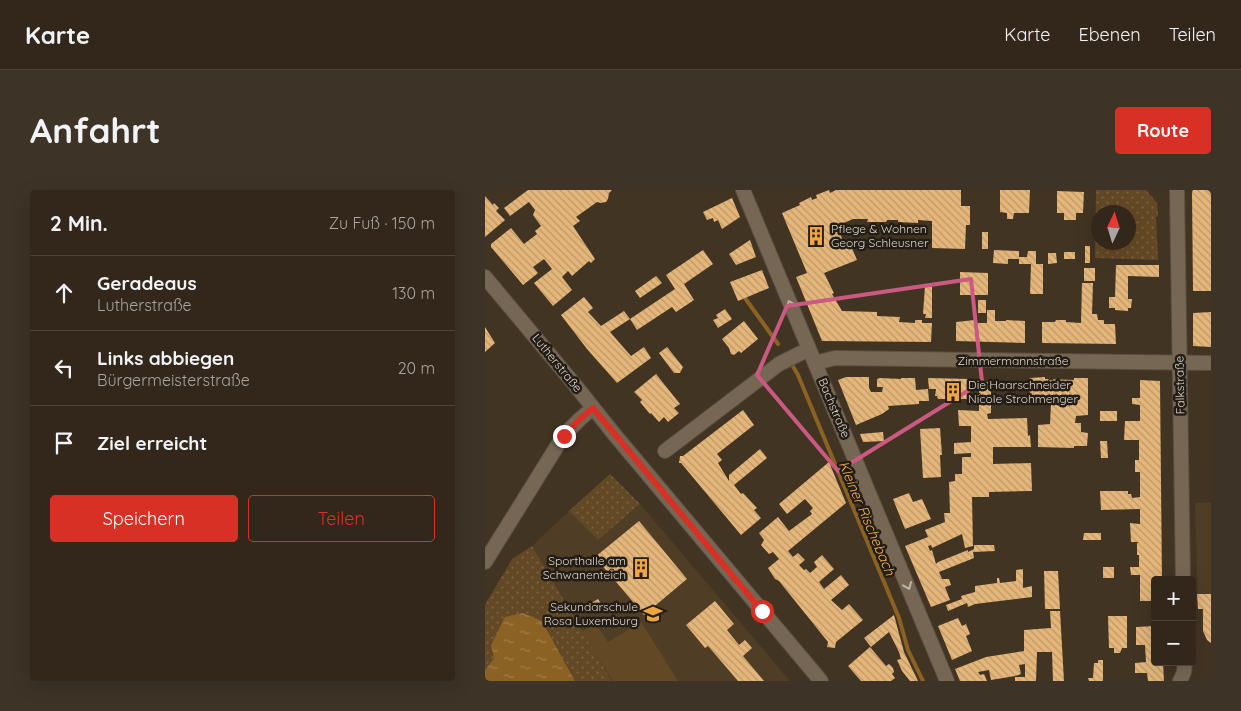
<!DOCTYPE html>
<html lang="de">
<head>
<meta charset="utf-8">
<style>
  body { margin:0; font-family:Quicksand,sans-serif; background:#3d3327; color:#f1f3f6 }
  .controls { position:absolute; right:15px; bottom:15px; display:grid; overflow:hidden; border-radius:5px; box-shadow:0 5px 20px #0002 }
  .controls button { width:45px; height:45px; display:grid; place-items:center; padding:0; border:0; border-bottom:1px solid #4d4439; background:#32271a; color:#f1f3f6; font:25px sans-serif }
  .compass { position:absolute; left:606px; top:15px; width:45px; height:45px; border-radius:50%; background:#32271a; box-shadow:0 5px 20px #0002; rotate:4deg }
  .stop { position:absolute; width:15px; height:15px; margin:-11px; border:4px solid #d93025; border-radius:50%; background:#fff }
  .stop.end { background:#d93025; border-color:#fff; box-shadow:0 1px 5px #0008 }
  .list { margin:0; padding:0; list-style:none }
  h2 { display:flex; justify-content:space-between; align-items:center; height:65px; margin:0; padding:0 20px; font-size:21px }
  h2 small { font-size:16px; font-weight:400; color:#a8a5a2 }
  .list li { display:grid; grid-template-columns:32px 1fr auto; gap:15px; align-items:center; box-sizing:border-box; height:75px; padding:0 20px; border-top:1px solid #4d4439 }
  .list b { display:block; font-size:19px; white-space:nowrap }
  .list p { margin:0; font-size:16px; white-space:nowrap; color:#a8a5a2 }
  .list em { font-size:16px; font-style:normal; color:#a8a5a2 }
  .actions { display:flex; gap:10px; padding:15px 20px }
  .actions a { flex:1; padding:11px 0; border:1px solid #d93025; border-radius:5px; text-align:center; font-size:18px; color:#d93025 }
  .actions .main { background:#d93025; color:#fff }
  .icon { flex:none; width:28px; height:28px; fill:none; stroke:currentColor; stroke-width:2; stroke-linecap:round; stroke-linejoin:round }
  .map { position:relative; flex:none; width:726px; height:491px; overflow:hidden; border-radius:5px }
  header { display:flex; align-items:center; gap:30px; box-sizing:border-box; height:70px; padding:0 25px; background:#32271a; border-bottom:1px solid #4d4439 }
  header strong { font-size:24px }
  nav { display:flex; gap:28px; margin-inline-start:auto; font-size:18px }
  .intro { display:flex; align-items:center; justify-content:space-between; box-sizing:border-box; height:120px; padding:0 30px }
  h1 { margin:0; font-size:35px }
  .button { padding:12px 22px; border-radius:5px; background:#d93025; color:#fff; font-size:18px; font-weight:700 }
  main { display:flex; gap:30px; padding:0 30px }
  aside { flex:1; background:#32271a; border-radius:5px; box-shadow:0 5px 20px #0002 }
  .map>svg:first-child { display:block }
  .built { fill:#4f3d26 }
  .grass { fill:url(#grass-dots); fill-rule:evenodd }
  .pitch { fill:#634825 }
  .water { fill:url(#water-ripples) }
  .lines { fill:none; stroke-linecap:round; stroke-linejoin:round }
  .stream { stroke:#8c6224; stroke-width:4 }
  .building { fill:url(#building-back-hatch) }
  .minor-casing { stroke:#5b4f41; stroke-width:16 }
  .tertiary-casing { stroke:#5b4f41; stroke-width:16 }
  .minor { stroke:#766755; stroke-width:14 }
  .tertiary { stroke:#766755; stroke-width:14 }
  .oneway { stroke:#beb4a8 }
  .route { stroke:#d93025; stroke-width:6 }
  .marked { fill:none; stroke:#cb5a82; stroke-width:4; stroke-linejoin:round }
  .labels { text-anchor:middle; stroke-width:5; stroke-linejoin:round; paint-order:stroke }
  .poi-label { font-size:12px; fill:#ddd5cb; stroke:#231d15; text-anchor:start }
  .street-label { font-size:12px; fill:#ddd5cb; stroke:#231d15 }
  .water-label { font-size:14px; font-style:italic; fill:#efb15d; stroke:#231d15 }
</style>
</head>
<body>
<header>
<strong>Karte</strong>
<nav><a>Karte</a><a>Ebenen</a><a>Teilen</a></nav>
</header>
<div class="intro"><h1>Anfahrt</h1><a class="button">Route</a></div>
<main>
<aside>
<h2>2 Min.<small>Zu Fuß · 150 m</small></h2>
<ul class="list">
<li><svg class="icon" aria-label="ahead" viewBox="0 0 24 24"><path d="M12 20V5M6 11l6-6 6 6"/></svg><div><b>Geradeaus</b><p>Lutherstraße</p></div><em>130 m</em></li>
<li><svg class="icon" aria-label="left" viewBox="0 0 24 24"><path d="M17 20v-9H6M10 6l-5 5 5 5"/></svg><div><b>Links abbiegen</b><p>Bürgermeisterstraße</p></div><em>20 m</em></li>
<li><svg class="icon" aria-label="arrive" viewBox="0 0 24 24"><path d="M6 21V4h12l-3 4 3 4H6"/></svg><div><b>Ziel erreicht</b></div></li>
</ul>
<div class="actions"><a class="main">Speichern</a><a>Teilen</a></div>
</aside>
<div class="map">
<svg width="726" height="491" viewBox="0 0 726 491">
  <defs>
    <pattern id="grass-dots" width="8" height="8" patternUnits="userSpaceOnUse" patternTransform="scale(1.25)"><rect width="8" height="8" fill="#634825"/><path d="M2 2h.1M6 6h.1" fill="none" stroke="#796243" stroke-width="1.8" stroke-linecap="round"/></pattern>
    <pattern id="water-ripples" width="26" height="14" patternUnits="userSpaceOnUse" patternTransform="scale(1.25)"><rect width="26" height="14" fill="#8c6224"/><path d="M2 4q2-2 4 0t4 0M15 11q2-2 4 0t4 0" fill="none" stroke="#a17f4d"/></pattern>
    <pattern id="building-back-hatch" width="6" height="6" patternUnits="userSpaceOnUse" patternTransform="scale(1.25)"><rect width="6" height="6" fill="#e5b67a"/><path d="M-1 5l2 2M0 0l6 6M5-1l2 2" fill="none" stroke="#bc986b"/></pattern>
  </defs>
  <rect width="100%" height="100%" fill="#423423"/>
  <g class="built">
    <path d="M726 312V453L722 450 718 441 717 419H713L710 313Z"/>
    <path d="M155 314 305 491H127L47 356 84 321 113 350Z"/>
  </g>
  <g class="grass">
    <path d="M611 0H661L672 13 673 26 671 27 673 70 610 68ZM614 22H644V52H614Z"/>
    <path d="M125 284 155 314 113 350 84 321Z"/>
    <path d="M47 356 127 491H90L57 431 9 468 0 480V415L27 369Z"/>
  </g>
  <path class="pitch" d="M156 432 193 491H128L97 442 110 433 123 452Z"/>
  <path class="water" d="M38 423 57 431 90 491H0V480L9 468 6 455 20 427Z"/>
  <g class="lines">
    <g class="stream">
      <path d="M260 108 293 154"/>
      <path d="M306 173 313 185 414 428 423 460 438 491"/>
    </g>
  </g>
  <g class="building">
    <path d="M43 0H127L124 3 123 9 121 12 116 13 112 12 91 27 95 31 88 36 110 69 106 73 104 71 87 86 83 81 77 87 87 100 68 116 49 93 67 79 59 69 48 77 53 83 38 95 6 57V54L26 38 39 54 52 44 50 41 56 36 48 25 50 20 44 12 25 26 19 18Z"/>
    <path d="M344 0 345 3 351 0H476V16H485V35H481L480 59 447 58V31L433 30V33L413 32V30H402L401 32H382L383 29H368L352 36 361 58 366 56 372 70 339 83 349 103 347 104 357 121 392 122V126L415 127 414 132 430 133V130H437V133H447L446 152 337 151 311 87 322 83 297 23 315 15 314 13 326 7 327 10 332 8 331 5Z"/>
    <path d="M515 0H545L544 23H529L528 29H522V23L515 22Z"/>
    <path d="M708 0H726V101H708L707 2Z"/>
    <path d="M572 1 599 2 598 23H591V30H579V23H572Z"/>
    <path d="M0 6 8 15 9 13 14 18 11 21 20 30 0 47Z"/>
    <path d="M247 8 255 27 237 39 233 30 229 32 228 28 222 30 218 22Z"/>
    <rect x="497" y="42" width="6" height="17"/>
    <path d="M265 50 271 67 251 75 244 64Z"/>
    <rect x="600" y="56" width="5" height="17"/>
    <path d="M218 60 228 74 199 94 209 110 191 122 187 117 152 140 145 129 125 142 146 166 159 157 166 168 132 193 102 159 76 125 99 107 108 118 103 122 116 136 139 121 145 129 190 99 181 85Z"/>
    <path d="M509 60 534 61V67H542L543 61H551V74H558V104H545L546 74H534V69H523V74L508 73Z"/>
    <rect x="579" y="62" width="11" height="7"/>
    <path d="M563 63H571L572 73 563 74Z"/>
    <path d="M631 75H674V87L643 86V109H647L646 118H643V121L630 120V118H624V107H630Z"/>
    <rect x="599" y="78" width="11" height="13"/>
    <path d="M277 80 284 98 253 111 245 92Z"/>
    <path d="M475 82 503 83V105H475Z"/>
    <path d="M171 86 177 93 155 108 150 101Z"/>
    <path d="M597 93H608L607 124H612L613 130H619V134H630L631 154 557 153V132H570L571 130H581V132L596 133Z"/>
    <path d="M440 96 447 97V128H440L441 124H438Z"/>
    <rect x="493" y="110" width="8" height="13"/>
    <path d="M240 119 247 129 233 138 228 130 233 128 231 125Z"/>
    <path d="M502 120H510V131H521V130L540 131V153L471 151V132L490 130V133H502Z"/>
    <path d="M726 122V157L708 156V123Z"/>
    <path d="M259 131 273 149 256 163 254 161 249 165 246 164 244 158 237 149Z"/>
    <path d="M0 137 10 153 0 162Z"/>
    <path d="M182 157 198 177 195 183H189L174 163Z"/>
    <path d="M171 184 195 214 189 218 194 223 183 232 179 227 174 232 166 223 165 224 155 212 157 210 149 202Z"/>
    <path d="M361 187H384V198L386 202H397L398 197H392V189L395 188 416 189V188H430L431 200 443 199 444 211H434V214L403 216 404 219 397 224 371 235 353 190Z"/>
    <path d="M560 187V189L589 190V188H603V225L591 226 590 233H596V242L603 243 602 256H589V258L553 257V235L565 234 566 214 550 213V207L545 208 544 189 545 188Z"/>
    <path d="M443 188 484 189 485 209H475V213H462V209H453L452 206H450L451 199H444Z"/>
    <path d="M655 190 675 191 677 390H670V411H655V385H646L645 377H654V365H652V353L654 352H646L645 333 655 334V319L616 320 615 301H643V304H646L647 308 655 307V282H650V270H654V250H639L640 231H655V215L647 214V208H655Z"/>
    <path d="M494 192H506V223L502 224 503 229 542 228 543 246 545 245 546 257H508V274L546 273 547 301 504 302V307H487L488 356 480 358 477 344 447 358 446 355 443 356 445 361 447 360 451 374 453 372 483 360V362L489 359V355H509L510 361 488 362 489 368 454 382 457 389H464L466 395 460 397 465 410 446 417 420 356 443 347 440 340 460 332 459 323H465L464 292 470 291V284H477V267H486V263L469 264V253L486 252V236H474L473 220 494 221Z"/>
    <path d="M258 220 269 235 232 264 237 270 233 273 244 291V285L275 259 282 268 249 295 256 304 258 303 272 318 269 320 276 328 256 345 196 273H194L195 266H198Z"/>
    <rect x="615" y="221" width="17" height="10"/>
    <path d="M455 238 457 265H455L456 287 438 288 435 239Z"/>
    <path d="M398 242 399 251 378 252 375 244Z"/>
    <path d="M615 251H622L623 268H616Z"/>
    <path d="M344 272 361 313 303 361 308 367 313 363 320 370 314 375 319 380 321 379 325 383 332 377 329 372 337 365 349 379 334 392 339 399 356 385 364 395 346 410 357 420 364 414 378 430 351 452 350 458 342 457 343 452 294 391 290 389 283 378 294 369 288 362 284 364 276 355 279 350 274 343 293 327 304 341 327 324 325 321 328 318 320 309 302 324 294 314Z"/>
    <path d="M424 303 428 312 437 309 446 329 420 339 408 309Z"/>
    <path d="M154 331 202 389 159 425 110 367Z"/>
    <path d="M599 343H616V350H598Z"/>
    <rect x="618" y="377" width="11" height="11"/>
    <path d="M538 379V398L547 396V407L490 414 483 417 482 413 463 421 461 415 477 409 476 406 490 402V396L512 393V388H514L515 393 531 391V380Z"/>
    <path d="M559 381H573L575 419H560Z"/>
    <path d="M712 404H726V453L722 450 718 441V419H713Z"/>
    <path d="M113 409 116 414 106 420 103 415Z"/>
    <path d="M230 411 249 434 242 440 254 455 260 450 267 458 258 466 279 491H253L223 456 220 458 201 435Z"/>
    <path d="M565 421H575L579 491H568L567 462H552L551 491H530V487H540V474L534 475 536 484 530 486 506 490 504 480 493 482 495 485 499 484 502 491H475L470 479 501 467 539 461V440L566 438Z"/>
    <path d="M409 425 419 462 433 491H425L417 481 412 470 416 469 414 462 404 442 386 457 379 448Z"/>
    <path d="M623 426H642V458H637L635 463H629V458H624Z"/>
    <path d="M473 428 477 436 481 434 485 444 481 446 487 461 467 470 453 436Z"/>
    <path d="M670 436V472H678L679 491H663L662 483H650V473L661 472 660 455H651V437Z"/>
    <path d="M385 457 401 476 404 474 408 478 409 482 407 484 410 488 406 491H376L363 476Z"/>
    <path d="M613 470H618V491H604L603 488H608L609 473H613Z"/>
  </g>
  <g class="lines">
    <g class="minor-casing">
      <g id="minor">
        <path d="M258 0 462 491"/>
        <path d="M692 0 698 390"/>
        <path d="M330 173 350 168 726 173"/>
        <path d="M180 261 294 174 324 159"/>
        <path d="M0 372 79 245 95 229 108 218"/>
        <path d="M695 491 699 482 700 472"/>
      </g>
    </g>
    <g class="tertiary-casing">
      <path id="tertiary" d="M0 87 90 195 129 244 336 491"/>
    </g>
    <use href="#minor" class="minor"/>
    <use href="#tertiary" class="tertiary"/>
  </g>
  <defs><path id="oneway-chevron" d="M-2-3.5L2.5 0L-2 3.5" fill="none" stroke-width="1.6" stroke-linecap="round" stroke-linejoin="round" transform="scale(1.25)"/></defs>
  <g class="oneway">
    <use href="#oneway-chevron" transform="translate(305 114) rotate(-113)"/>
    <use href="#oneway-chevron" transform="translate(423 396) rotate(67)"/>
  </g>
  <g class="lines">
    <path class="route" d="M79 246 95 229 108 218 277 421"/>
  </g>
  <path class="marked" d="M486 89 497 192 353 281 272 185 302 116Z"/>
  <defs>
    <g id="building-bare" transform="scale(1.5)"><path d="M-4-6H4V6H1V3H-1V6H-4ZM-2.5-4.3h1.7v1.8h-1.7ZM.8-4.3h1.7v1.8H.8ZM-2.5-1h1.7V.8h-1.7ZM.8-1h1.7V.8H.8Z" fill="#efa73d" stroke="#231d15" stroke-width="2.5" paint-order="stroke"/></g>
    <g id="school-bare" transform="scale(1.5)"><path d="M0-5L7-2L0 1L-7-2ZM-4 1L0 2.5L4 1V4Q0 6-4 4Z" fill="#efa73d" stroke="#231d15" stroke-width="2.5" paint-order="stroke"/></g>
  </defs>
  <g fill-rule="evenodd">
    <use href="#building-bare" x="331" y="46"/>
    <use href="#building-bare" x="468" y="202"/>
    <use href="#building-bare" x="156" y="378"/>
    <use href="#school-bare" x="168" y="424"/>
  </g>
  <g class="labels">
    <g class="poi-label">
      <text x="346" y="43">Pflege &amp; Wohnen<tspan x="346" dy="14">Georg Schleusner</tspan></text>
      <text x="483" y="199">Die Haarschneider<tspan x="483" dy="14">Nicole Strohmenger</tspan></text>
      <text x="141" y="375" text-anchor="end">Sporthalle am<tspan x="141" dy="14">Schwanenteich</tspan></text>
      <text x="153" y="421" text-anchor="end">Sekundarschule<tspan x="153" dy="14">Rosa Luxemburg</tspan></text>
    </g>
    <g class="street-label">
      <text x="528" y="175">Zimmermannstraße</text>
      <text transform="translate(72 173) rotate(51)" y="4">Lutherstraße</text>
      <text transform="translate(695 195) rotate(-91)" y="4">Falkstraße</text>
      <text transform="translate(349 218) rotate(67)" y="4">Bachstraße</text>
    </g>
    <g class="water-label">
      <text transform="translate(382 328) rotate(67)" y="5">Kleiner Rischebach</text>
    </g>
  </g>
</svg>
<div class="controls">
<button>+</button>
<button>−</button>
</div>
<svg class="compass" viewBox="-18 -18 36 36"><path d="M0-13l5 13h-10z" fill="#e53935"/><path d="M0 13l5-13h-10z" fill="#a8a5a2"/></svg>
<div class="stop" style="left:277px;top:421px"></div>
<div class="stop end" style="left:79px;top:246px"></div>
</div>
</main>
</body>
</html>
